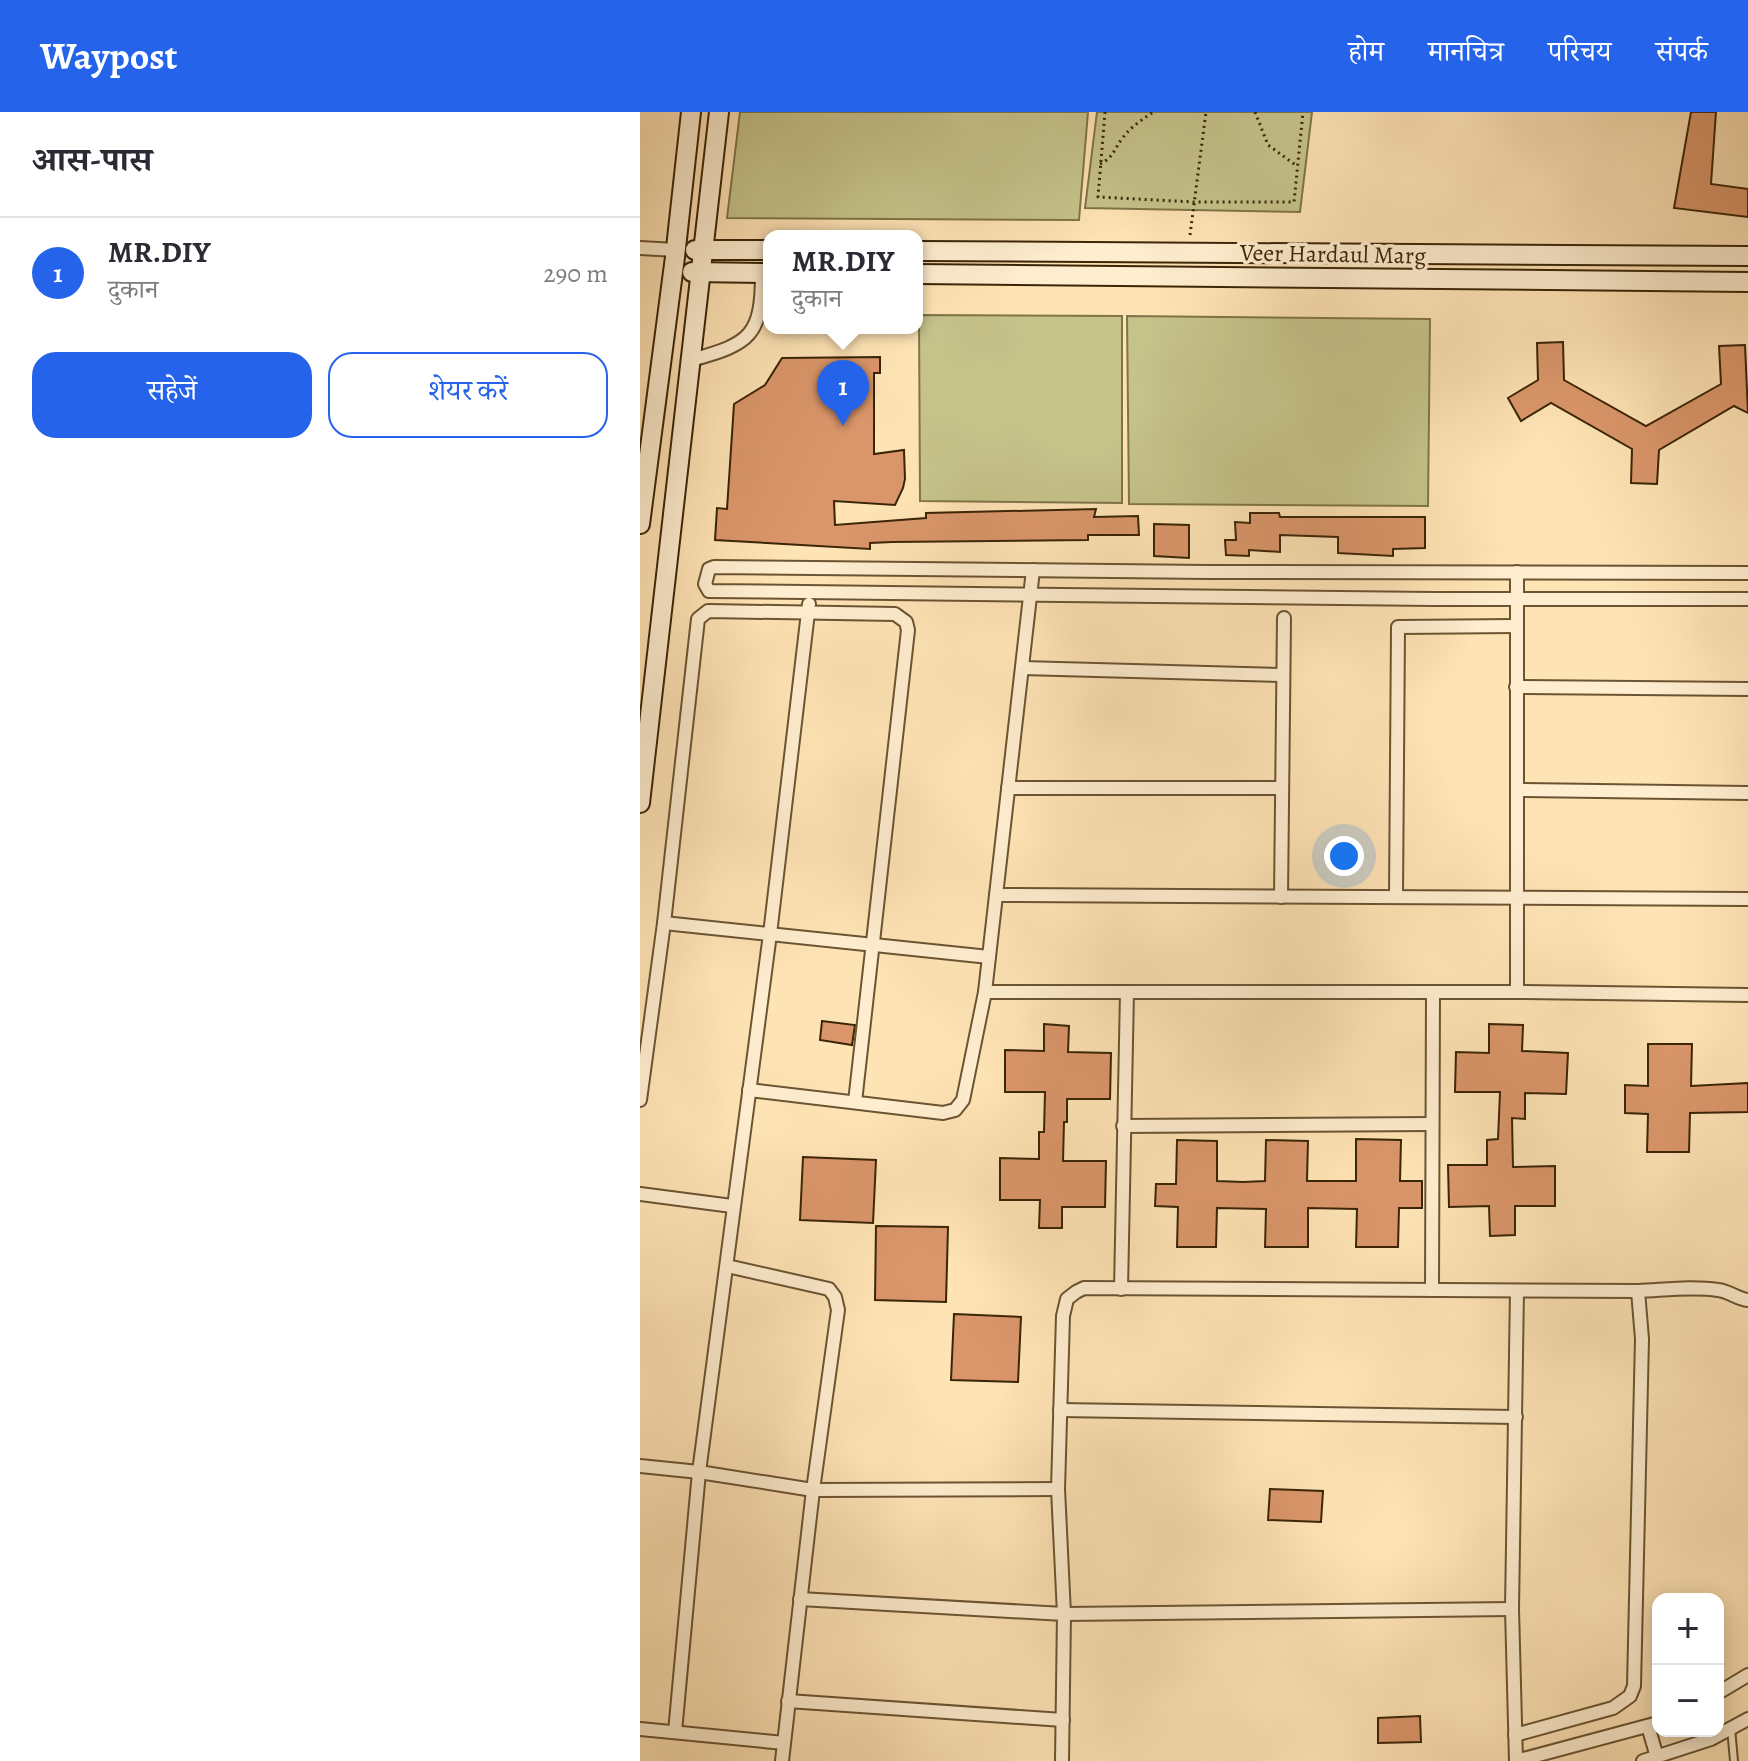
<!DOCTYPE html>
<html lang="hi">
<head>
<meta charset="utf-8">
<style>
  body { margin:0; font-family:Alegreya,"Noto Serif Devanagari",serif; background:#f7f7f7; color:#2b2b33 }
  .controls { position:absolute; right:24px; bottom:24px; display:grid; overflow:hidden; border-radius:16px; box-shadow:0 4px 20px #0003 }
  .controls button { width:72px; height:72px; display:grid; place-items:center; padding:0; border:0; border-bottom:2px solid #e1e1e2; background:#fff; color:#2b2b33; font:40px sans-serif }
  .you { position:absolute; left:704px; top:744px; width:28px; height:28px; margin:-20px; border:6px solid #fff; border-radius:50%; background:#1a73e8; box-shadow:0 0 0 12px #1a73e833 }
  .badge { display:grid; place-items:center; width:52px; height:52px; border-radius:50%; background:#2563eb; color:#fff; font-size:26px; font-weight:700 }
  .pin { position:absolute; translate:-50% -66px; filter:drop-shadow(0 2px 4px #0008) }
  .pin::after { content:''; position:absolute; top:42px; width:28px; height:24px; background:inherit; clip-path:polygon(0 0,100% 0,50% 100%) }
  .popup { position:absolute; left:123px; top:118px; width:160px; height:104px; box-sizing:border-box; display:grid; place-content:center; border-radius:16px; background:#fff; filter:drop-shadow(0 2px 6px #0005); font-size:26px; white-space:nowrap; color:#7c7c81 }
  .popup b { font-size:30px; color:#2b2b33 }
  .popup::after { content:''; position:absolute; left:50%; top:100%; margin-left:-16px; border:16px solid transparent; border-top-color:#fff }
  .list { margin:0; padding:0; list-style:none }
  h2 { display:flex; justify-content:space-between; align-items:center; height:104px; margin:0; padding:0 32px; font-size:34px }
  h2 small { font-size:26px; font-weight:400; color:#7c7c81 }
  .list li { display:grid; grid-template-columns:52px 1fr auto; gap:24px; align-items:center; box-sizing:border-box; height:112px; padding:0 32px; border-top:2px solid #e1e1e2 }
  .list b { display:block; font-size:30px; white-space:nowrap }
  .list p { margin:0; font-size:26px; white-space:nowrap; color:#7c7c81 }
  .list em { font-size:26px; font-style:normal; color:#7c7c81 }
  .actions { display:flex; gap:16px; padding:24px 32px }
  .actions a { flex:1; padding:18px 0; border:2px solid #2563eb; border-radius:24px; text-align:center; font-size:28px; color:#2563eb }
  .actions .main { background:#2563eb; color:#fff }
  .map { position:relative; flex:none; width:1108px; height:1649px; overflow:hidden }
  header { display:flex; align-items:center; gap:48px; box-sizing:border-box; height:112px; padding:0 40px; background:#2563eb; color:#fff }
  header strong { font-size:38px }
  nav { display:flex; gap:44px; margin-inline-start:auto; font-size:28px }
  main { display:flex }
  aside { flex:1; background:#fff }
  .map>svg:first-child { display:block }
  .green { fill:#c5c28a; stroke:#807448; stroke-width:2 }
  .building { fill:#da966a; stroke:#3a2506; stroke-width:2 }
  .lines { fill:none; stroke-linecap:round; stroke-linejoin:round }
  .lane-casing { stroke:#6b5432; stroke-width:10 }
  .street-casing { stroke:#6b5432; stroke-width:16 }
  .secondary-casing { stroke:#3a2506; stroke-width:22 }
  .path { stroke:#3a2506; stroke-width:3; stroke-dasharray:2 4; stroke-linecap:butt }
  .lane { stroke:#feedcf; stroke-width:6 }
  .street { stroke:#feedcf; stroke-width:12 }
  .secondary { stroke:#feedcf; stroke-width:18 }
  .labels { text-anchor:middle; stroke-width:7; stroke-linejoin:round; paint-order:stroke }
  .street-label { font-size:24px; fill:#3a2506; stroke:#feedcf }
</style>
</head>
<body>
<header>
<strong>Waypost</strong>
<nav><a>होम</a><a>मानचित्र</a><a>परिचय</a><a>संपर्क</a></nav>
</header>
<main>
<aside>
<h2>आस-पास<small></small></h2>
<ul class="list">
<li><span class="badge">1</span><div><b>MR.DIY</b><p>दुकान</p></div><em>290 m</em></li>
</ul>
<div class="actions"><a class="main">सहेजें</a><a>शेयर करें</a></div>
</aside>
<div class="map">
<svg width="1108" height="1649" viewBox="0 0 1108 1649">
  <rect width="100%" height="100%" fill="#fee3b5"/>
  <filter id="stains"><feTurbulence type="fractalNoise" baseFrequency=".0025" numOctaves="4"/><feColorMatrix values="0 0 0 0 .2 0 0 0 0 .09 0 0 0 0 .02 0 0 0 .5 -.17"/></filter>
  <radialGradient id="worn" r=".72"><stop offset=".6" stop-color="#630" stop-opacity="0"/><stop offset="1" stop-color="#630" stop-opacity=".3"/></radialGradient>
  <g class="green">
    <path d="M100 0H448L439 108 87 106Z"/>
    <path d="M457 0H672L660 100 445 96Z"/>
    <path d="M279 203 482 204V391L280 389Z"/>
    <path d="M487 204 790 207 788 394 489 392Z"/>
  </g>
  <g class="building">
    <path d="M1051 0H1076L1071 72 1108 77V105L1034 96Z"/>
    <path d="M923 230 924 268 1006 314 1081 272 1079 234 1105 233 1108 301 1094 294 1019 338 1017 372 991 371 992 337 911 291 881 309 868 286 898 268 897 231Z"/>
    <path d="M240 245V261H234V342L264 338 265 367 263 376 255 393 194 389 195 413 286 406V401L456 397 454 405 498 404 499 423H448V428L252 430 230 431V437L75 428 77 396 87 397 94 292 125 273 142 246Z"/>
    <path d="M610 401H639L640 405H785V436L753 437V444L698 441V425L640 423V440L609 438V444L586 443 585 428H596L595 410 610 411Z"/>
    <path d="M514 412 549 413V446L514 444Z"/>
    <path d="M182 909 215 913 212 933 180 928Z"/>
    <path d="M404 912 429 914 428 940 471 941 470 987H427V1010H424L423 1049H466L465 1095H422V1116H399L400 1088H360V1046L399 1047V1020H404L405 980H365V938L404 939Z"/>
    <path d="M849 912 883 913 882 939 928 941 926 982 885 981V1007L872 1006 873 1055 915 1054V1094H875V1123L850 1124 849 1094 809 1095 808 1053H847V1028L858 1027 860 980H815L816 940 849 941Z"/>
    <path d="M1008 932H1052L1051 974 1108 971V1000L1050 1001 1049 1040H1007L1008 1002 985 1001V973L1008 974Z"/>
    <path d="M716 1027 761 1028 760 1069H782V1096H759L758 1135H716L717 1097 668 1096V1135H625L626 1097 577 1096 576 1135H537L538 1095 515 1094 516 1072H536L537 1028 577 1029V1069L603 1070 625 1069 626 1028 668 1029 667 1069H716Z"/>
    <path d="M163 1045 236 1048 233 1111 160 1108Z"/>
    <path d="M236 1114 308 1115 306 1190 235 1188Z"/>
    <path d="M314 1202 381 1205 378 1270 311 1268Z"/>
    <path d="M630 1377 683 1379 681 1410 628 1408Z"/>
    <path d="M780 1604 781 1630 738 1631V1606Z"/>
  </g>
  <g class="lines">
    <g class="lane-casing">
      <path id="lane" d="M1091 1616 1094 1649"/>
    </g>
    <g class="street-casing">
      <g id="street">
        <path d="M0 136 36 138"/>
        <path d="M51 248C110 232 122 224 122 161"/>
        <path d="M1108 461 568 460 74 455 69 457 65 472 69 479 793 487H1108"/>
        <path d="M382 556 643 563"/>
        <path d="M876 575 1108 577"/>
        <path d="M368 676H642"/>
        <path d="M877 678 1108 681"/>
        <path d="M356 783 1108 787"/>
        <path d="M641 785 644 506"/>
        <path d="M756 785 758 515 876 514"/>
        <path d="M24 811 349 845"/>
        <path d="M345 880H877L1108 883"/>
        <path d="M877 880V460"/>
        <path d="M109 978 303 1001 315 998 323 988 345 880 393 458"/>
        <path d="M0 988 24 811 58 507 68 499 255 502 266 510 268 518 215 990"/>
        <path d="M483 1014 792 1012"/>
        <path d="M0 1082 92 1094"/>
        <path d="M87 1154 189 1177 195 1185 198 1198 173 1378 142 1649"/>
        <path d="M481 1177 487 880"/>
        <path d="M792 1178 793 880"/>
        <path d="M420 1298 876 1305"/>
        <path d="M0 1354 59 1360 173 1378 418 1377"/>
        <path d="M160 1487 424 1502 872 1497"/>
        <path d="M1078 1581 1108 1563"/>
        <path d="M148 1589 423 1608"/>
        <path d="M1008 1614 1017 1645"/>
        <path d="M0 1617 144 1631"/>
        <path d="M35 1620 59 1360 130 822 169 492"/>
        <path d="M875 1623 973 1596 990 1584 994 1574 1002 1227 998 1179"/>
        <path d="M422 1649 424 1502 418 1377 423 1204 427 1187 436 1180 444 1176 998 1179C1024 1178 1052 1174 1078 1178 1089 1179 1097 1187 1108 1188"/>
        <path d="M876 1649 872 1497 877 1179"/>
        <path d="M876 1649 1018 1611"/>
        <path d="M1003 1649 1071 1627 1108 1607"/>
      </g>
    </g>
    <g class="secondary-casing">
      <g id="secondary">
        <path d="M55 138H129"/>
        <path d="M277 139 1108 144"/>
        <path d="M52 160 129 161"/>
        <path d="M277 162 1108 170"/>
        <path d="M0 412 35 145 51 0"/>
        <path d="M0 691 79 0"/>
      </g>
    </g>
    <g class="path">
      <path d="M465 0 458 85 554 90H654L663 0"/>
      <path d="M615 0 628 33 657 54"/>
      <path d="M460 52C474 45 474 37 482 27 490 15 502 8 513 0"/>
      <path d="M550 123 566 0"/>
    </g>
    <use href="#lane" class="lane"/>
    <use href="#street" class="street"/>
    <use href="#secondary" class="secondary"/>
  </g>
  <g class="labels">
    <g class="street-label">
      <text transform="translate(693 142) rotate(1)" y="8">Veer Hardaul Marg</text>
    </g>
  </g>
  <rect width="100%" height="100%" filter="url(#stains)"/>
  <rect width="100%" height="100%" fill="url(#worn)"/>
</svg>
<div class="controls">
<button>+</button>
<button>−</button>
</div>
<div class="you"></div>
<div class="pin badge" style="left:203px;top:314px">1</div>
<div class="popup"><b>MR.DIY</b>दुकान</div>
</div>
</main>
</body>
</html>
